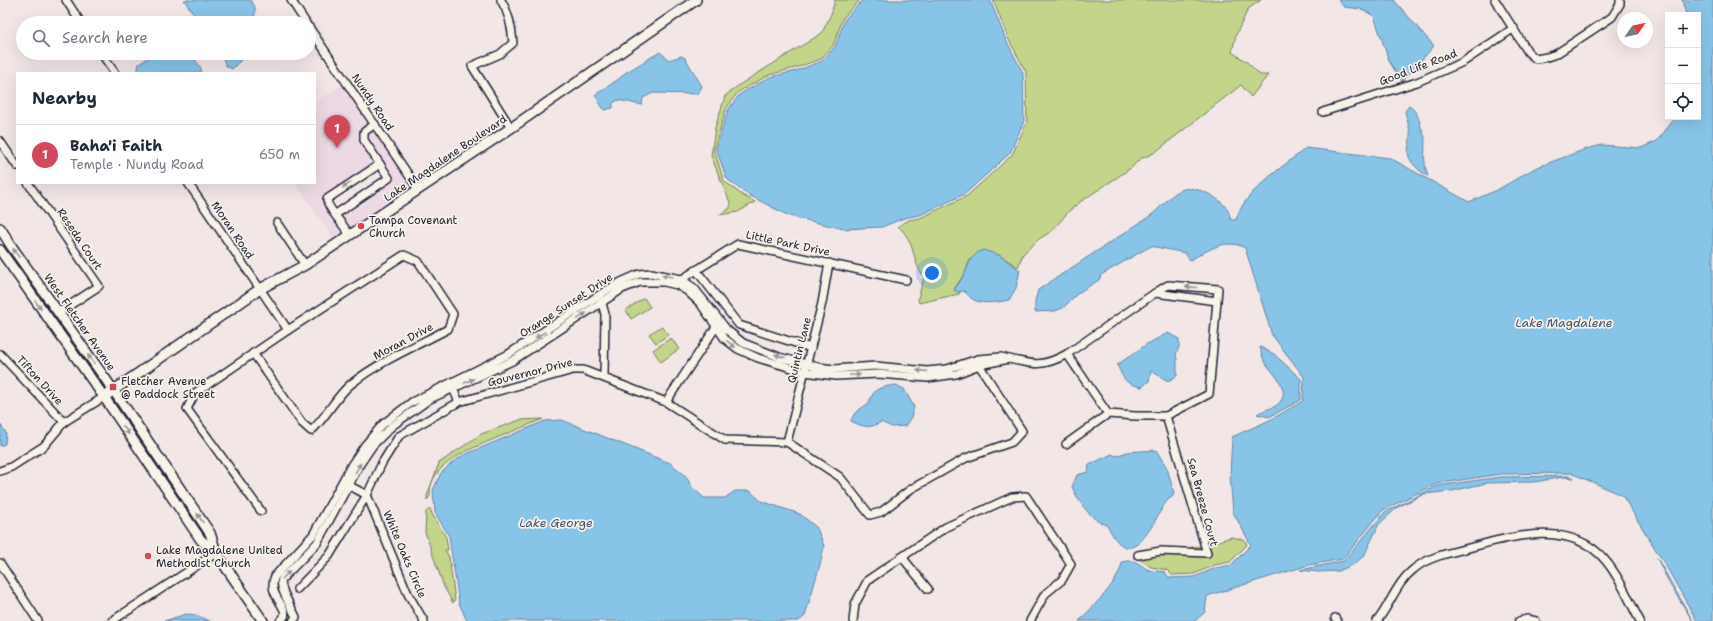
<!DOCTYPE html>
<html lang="en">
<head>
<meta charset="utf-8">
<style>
  body { margin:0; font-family:"Shantell Sans",sans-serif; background:#f6f6f7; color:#1f2937 }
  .controls { position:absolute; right:12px; top:12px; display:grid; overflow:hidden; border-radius:0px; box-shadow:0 4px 16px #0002 }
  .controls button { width:36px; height:36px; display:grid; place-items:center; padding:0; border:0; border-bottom:1px solid #e0e1e3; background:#fff; color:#1f2937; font:20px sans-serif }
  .compass { position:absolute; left:1617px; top:12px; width:36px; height:36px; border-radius:50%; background:#fff; box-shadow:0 4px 16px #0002; rotate:56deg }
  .you { position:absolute; left:932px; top:273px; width:14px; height:14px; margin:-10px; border:3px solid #fff; border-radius:50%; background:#1a73e8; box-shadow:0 0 0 6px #1a73e833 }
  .badge { display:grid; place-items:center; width:26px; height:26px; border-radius:50%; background:#d1495b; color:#fff; font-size:13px; font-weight:700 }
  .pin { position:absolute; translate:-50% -33px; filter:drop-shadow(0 1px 2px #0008) }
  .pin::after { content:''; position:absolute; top:21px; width:14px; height:12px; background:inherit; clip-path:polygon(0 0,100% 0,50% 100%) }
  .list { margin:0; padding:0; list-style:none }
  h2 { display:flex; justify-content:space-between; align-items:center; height:52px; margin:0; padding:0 16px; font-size:17px }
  h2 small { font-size:13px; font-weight:400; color:#747a83 }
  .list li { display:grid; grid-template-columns:26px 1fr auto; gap:12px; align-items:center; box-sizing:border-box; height:60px; padding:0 16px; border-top:1px solid #e0e1e3 }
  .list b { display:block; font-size:15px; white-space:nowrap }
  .list p { margin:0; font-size:13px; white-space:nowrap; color:#747a83 }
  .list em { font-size:13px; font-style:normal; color:#747a83 }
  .icon { flex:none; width:22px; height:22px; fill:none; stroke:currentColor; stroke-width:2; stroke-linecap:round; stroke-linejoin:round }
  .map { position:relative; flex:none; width:1713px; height:621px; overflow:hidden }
  .search { position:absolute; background:#fff; box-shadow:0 4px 16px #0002; left:16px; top:16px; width:300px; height:44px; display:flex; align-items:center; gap:10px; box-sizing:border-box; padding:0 14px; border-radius:22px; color:#747a83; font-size:15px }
  .panel { position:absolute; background:#fff; box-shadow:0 4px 16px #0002; left:16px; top:72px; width:300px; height:112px; border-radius:0px }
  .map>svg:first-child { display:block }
  .built { fill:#edd9e3 }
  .green { fill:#c2d58a; stroke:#727c62 }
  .water { fill:#88c4e8; stroke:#5f83a3 }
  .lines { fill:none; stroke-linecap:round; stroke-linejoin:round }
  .street-casing { stroke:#22223b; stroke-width:10 }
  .secondary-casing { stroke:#22223b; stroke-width:12 }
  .street { stroke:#f7f3e8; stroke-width:7 }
  .secondary { stroke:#f7f3e8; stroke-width:9 }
  .oneway { fill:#97959a }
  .poi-dot { fill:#d1495b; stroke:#f7f3e8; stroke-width:1.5 }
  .labels { text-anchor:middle; stroke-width:3.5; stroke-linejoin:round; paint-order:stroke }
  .street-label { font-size:11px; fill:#22223b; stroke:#f7f3e8 }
  .poi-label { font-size:11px; fill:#22223b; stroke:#f7f3e8; text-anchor:start }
  .water-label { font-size:12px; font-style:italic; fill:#41536f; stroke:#f7f3e8 }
</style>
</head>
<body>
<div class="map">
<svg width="1713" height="621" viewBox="0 0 1713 621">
  <rect width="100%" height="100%" fill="#f2e7e6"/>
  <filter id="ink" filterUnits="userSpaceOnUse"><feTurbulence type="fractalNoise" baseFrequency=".025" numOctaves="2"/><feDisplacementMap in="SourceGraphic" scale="8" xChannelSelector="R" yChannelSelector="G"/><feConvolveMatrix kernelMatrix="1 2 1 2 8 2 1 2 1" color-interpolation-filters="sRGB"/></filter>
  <g filter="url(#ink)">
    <g class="built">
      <path d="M343 84 370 123 362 129 360 137 361 142 375 164 331 191 324 198 323 203 326 209 333 216 345 234 335 241 295 183H315V103Z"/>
      <path d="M373 129 413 188 351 230 340 215 393 179 368 138 367 133Z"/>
    </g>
    <g class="green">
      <path d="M835 0H860L843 18 833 46 821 59 795 68 769 75 738 92 726 109 714 150 724 181 742 195 755 202 738 212 719 215 729 209 731 205 711 156 715 128 725 96 739 85 822 33 831 14Z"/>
      <path d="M993 0H1261L1248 9 1236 35 1232 52 1247 62 1260 75H1268L1251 97 1241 85 1154 153 1140 159 1131 168 1080 202 1069 211 1052 231 1039 239 1023 254 1018 267 999 255 970 259 965 273 954 289 960 292 959 294 919 303 918 298 924 277C911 262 917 243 898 226L909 220 920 218 967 196 1012 155 1027 122 1026 72 1008 38Z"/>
      <path d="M644 298 650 307 631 319 626 310Z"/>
      <path d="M662 326 668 335 656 343 649 334Z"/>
      <path d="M671 338 679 349 661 362 653 350Z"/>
      <path d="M543 419C528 425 514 431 499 437 476 447 427 463 430 496L427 500V496L439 463 481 434 520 420Z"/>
      <path d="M430 508 432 514 446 537 448 550H445L449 557 455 600 453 603 444 587 425 532 426 512Z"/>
      <path d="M1231 537 1245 540 1247 545 1230 562 1215 565 1194 574 1172 575 1167 570 1151 567 1139 559 1133 558 1141 552 1179 550 1210 544Z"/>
    </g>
    <g class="water">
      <path d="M184 0H251L255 7V15L247 23H200Z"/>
      <path d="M863 0H990L1006 40 1023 73 1024 121 1010 153 965 194 920 215 904 218 882 227 844 229 789 216 745 193 727 179 716 149 728 110 740 94 770 77 796 71 822 61 835 47 845 19Z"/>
      <path d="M1338 0H1394L1434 46 1402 82 1389 61 1374 16 1361 9 1344 7Z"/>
      <path d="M1682 0H1713V621H1697L1667 568 1622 495 1571 473 1500 474 1436 484 1383 510 1343 559 1309 565 1207 596 1205 612 1195 621H1079C1093 606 1119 583 1122 562 1137 558 1138 565 1149 570 1154 572 1160 571 1165 572L1169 578 1194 577 1216 568 1231 565 1251 545 1233 512 1230 476 1232 437 1270 420 1303 401 1304 377 1272 335 1245 248C1225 237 1208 251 1190 260L1185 253 1151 246 1101 275 1099 280 1078 293 1063 308 1055 311 1035 312V301L1038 290 1150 216C1161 208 1168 196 1181 190 1194 184 1220 197 1227 209 1229 212 1230 217 1231 220H1236C1243 192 1283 167 1306 148L1390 158 1469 202 1497 190 1535 168 1586 149 1602 145 1641 148 1657 141 1676 117H1698V15H1686Z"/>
      <path d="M660 52 669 60 681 56 685 58 702 86 698 94 653 93 643 98 642 105 618 100 613 103V108L604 110 595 95 620 78 625 73Z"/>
      <path d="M155 53H190L201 68V73H137L139 64Z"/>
      <path d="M221 53H242L241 60 232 69 226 66Z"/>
      <path d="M1409 106C1418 112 1418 117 1421 127 1422 131 1425 135 1425 139 1425 153 1423 163 1428 176 1420 172 1409 163 1408 152 1408 147 1410 142 1410 136 1411 131 1406 118 1405 111Z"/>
      <path d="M983 250 999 255 1020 270 1016 288 1009 300C999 302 984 305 974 300 970 298 967 294 964 291L958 292 954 290C958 284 962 279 965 273 970 262 971 255 983 250Z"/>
      <path d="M1168 333 1179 339V347L1176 354 1177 359V376L1168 381 1151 371 1149 381 1142 387C1124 383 1125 381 1117 365L1147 344Z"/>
      <path d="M1260 347 1274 354 1301 379V400L1269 417 1257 414C1263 410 1271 409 1277 405 1294 391 1272 373 1265 362 1262 357 1261 352 1260 347Z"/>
      <path d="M896 385 904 389 914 407 911 417 905 426 892 427 881 422C871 429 862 427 851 421 854 411 859 410 866 405 870 403 870 398 873 394 877 387 888 386 896 385Z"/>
      <path d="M562 420 670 463 685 475 692 487 704 498H725L735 491H750L761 501 800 514 817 528 824 546 821 561 805 616 799 621H467L459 603 449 536 435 513 433 490 441 473 454 461 466 454 545 421Z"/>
      <path d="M0 424 6 433 5 444 0 446Z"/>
      <path d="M1156 450 1167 468 1174 493 1173 496C1171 498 1167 500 1166 502 1157 514 1138 565 1117 541 1113 537 1110 530 1107 525 1091 521 1079 502 1072 487L1077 475 1088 472 1089 465 1112 454 1116 456 1127 452Z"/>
      <path d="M1570 476 1574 478 1564 477 1534 482 1487 483 1452 491 1424 494 1398 507 1379 524 1364 556 1354 564 1339 571 1318 572 1300 570 1344 561 1385 512 1437 486 1500 477Z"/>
      <path d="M1657 558 1693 621 1670 585Z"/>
      <path d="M186 614 196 615 210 621H164Z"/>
    </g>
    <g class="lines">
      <g class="street-casing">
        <g id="street">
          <path d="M66 0 81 23"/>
          <path d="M291 0 306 23"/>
          <path d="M501 0C509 13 512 27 513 43L500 54 472 66 511 128"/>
          <path d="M1495 0 1528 52 1536 59 1547 57 1556 54 1612 17 1620 4V0"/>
          <path d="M309 27 418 189"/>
          <path d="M101 53 115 73"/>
          <path d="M1323 112 1417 82 1463 62 1514 28"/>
          <path d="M0 141 17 166"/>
          <path d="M28 183 99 286 58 313"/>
          <path d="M188 183 288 330"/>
          <path d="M336 214 389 178 364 140V132L375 124"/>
          <path d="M277 223 305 265"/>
          <path d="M350 235C345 227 326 206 327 199L380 164"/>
          <path d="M696 270 739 325 811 348"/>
          <path d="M679 281 738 244 906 280"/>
          <path d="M601 300 605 314 604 377"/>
          <path d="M253 353 302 423 311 431C327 417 335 397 351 384 380 361 416 346 448 329L453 314 418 261 404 255 288 330 195 393 187 409 261 511"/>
          <path d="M0 354 64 422"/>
          <path d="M1067 354 1108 414"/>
          <path d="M1009 359C1034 365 1043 367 1067 354L1155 293"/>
          <path d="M451 384 459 402"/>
          <path d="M666 402 718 324"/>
          <path d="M787 442 822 303 829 263"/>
          <path d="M1066 444 1108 414 1135 416H1166L1209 394 1218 289 1168 285 1155 293 1217 301"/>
          <path d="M0 471 11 467 44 446 64 422 104 397"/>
          <path d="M346 484 367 495"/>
          <path d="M367 495 408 594 424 621"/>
          <path d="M1138 555 1161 551 1207 553 1166 416"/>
          <path d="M902 557 928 589"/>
          <path d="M0 563 38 621"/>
          <path d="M297 589 329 556 367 495 382 463 399 436 459 402 573 370H583L666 402 725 440 787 442 840 477 870 515 881 512 911 489 966 458 1012 442 1022 431 979 365 978 361"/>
          <path d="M1335 618 1337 621"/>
          <path d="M112 621 216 553"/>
          <path d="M280 621C296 610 265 597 275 576L313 535 352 464 365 445 383 424 412 402 507 355 607 290 621 282 639 274 651 273 681 279 694 288 727 330 743 343 779 357 818 367 834 369 876 366 927 371 947 369 978 359 1001 357 1009 359 979 365 956 374 928 378 879 374 836 376 805 372 758 358 738 349 725 339 700 303 687 291 677 285 664 282H640L622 289 512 361 430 399 392 426 373 445 360 464 317 543 282 579C278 587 292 608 296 617L293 621"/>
          <path d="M853 621 855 604 868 580 946 527 1012 497 1026 496 1071 564 1062 580 1045 594 1030 621"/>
          <path d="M1377 621C1390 605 1397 582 1414 569 1430 555 1456 552 1476 546 1518 534 1573 522 1605 560 1620 577 1629 601 1640 621"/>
          <path d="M1519 621 1527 619 1536 621"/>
        </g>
      </g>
      <g class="secondary-casing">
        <g id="secondary">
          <path d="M0 228 12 247 114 391 210 533 216 552"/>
          <path d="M0 250 104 397 201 540 216 553 263 621"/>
          <path d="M104 397 260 289 305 265 511 128 696 0"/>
        </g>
      </g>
      <use href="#street" class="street"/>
      <use href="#secondary" class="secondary"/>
    </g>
    <defs><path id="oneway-solid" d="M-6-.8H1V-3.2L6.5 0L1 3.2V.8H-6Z"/></defs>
    <g class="oneway">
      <use href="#oneway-solid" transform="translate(347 185) rotate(148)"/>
      <use href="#oneway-solid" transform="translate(16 253) rotate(-125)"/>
      <use href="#oneway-solid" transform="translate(667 276) rotate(-170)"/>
      <use href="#oneway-solid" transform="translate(1191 287) rotate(-175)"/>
      <use href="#oneway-solid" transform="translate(38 305) rotate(55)"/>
      <use href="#oneway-solid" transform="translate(582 316) rotate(-34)"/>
      <use href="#oneway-solid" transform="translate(540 335) rotate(146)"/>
      <use href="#oneway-solid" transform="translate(731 344) rotate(38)"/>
      <use href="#oneway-solid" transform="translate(780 356) rotate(-162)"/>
      <use href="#oneway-solid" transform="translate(91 359) rotate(-126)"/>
      <use href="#oneway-solid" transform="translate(922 371) rotate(-175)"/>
      <use href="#oneway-solid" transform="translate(855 375) rotate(-3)"/>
      <use href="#oneway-solid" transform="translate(469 381) rotate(-25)"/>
      <use href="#oneway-solid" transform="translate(126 430) rotate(55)"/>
      <use href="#oneway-solid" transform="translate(358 468) rotate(-61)"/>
      <use href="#oneway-solid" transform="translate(200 518) rotate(-124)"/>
      <use href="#oneway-solid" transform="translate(286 575) rotate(-45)"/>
    </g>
  </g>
  <g class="poi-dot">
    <circle cx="361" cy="226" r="4"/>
    <rect x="109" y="383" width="8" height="8" rx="2"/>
    <circle cx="148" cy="556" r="4"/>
  </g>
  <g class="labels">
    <g class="street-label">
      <text transform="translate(1418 67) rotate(-21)" y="4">Good Life Road</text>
      <text transform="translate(373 102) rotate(56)" y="4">Nundy Road</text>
      <text transform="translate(445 158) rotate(-34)" y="4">Lake Magdalene Boulevard</text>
      <text transform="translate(233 230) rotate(56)" y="4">Moran Road</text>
      <text transform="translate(80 239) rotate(56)" y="4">Reseda Court</text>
      <text transform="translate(788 243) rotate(12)" y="4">Little Park Drive</text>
      <text transform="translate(566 305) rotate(-33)" y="4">Orange Sunset Drive</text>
      <text transform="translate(80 322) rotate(55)" y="4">West Fletcher Avenue</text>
      <text transform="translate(403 341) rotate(-28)" y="4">Moran Drive</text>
      <text transform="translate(799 350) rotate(-76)" y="4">Quintin Lane</text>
      <text transform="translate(530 372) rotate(-14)" y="4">Gouvernor Drive</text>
      <text transform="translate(40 380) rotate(47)" y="4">Tifton Drive</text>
      <text transform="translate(1203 502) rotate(75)" y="4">Sea Breeze Court</text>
      <text transform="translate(405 554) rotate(67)" y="4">White Oaks Circle</text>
    </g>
    <g class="poi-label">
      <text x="369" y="224">Tampa Covenant<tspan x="369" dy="13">Church</tspan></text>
      <text x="121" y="385">Fletcher Avenue<tspan x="121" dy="13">@ Paddock Street</tspan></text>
      <text x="156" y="554">Lake Magdalene United<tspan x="156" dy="13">Methodist Church</tspan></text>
    </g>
    <g class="water-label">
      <text x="1564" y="327">Lake Magdalene</text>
      <text x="556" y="527">Lake George</text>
    </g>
  </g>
</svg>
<div class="controls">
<button>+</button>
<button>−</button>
<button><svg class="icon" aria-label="locate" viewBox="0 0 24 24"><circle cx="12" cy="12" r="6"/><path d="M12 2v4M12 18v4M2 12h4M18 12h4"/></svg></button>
</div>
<svg class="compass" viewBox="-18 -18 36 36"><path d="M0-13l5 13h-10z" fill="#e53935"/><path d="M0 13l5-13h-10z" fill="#747a83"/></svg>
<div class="you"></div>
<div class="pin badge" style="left:337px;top:148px">1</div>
<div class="search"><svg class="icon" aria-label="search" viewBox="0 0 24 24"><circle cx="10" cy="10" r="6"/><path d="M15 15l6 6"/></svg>Search here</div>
<section class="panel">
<h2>Nearby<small></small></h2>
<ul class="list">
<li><span class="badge">1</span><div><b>Baha'i Faith</b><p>Temple · Nundy Road</p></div><em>650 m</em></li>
</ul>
</section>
</div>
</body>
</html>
